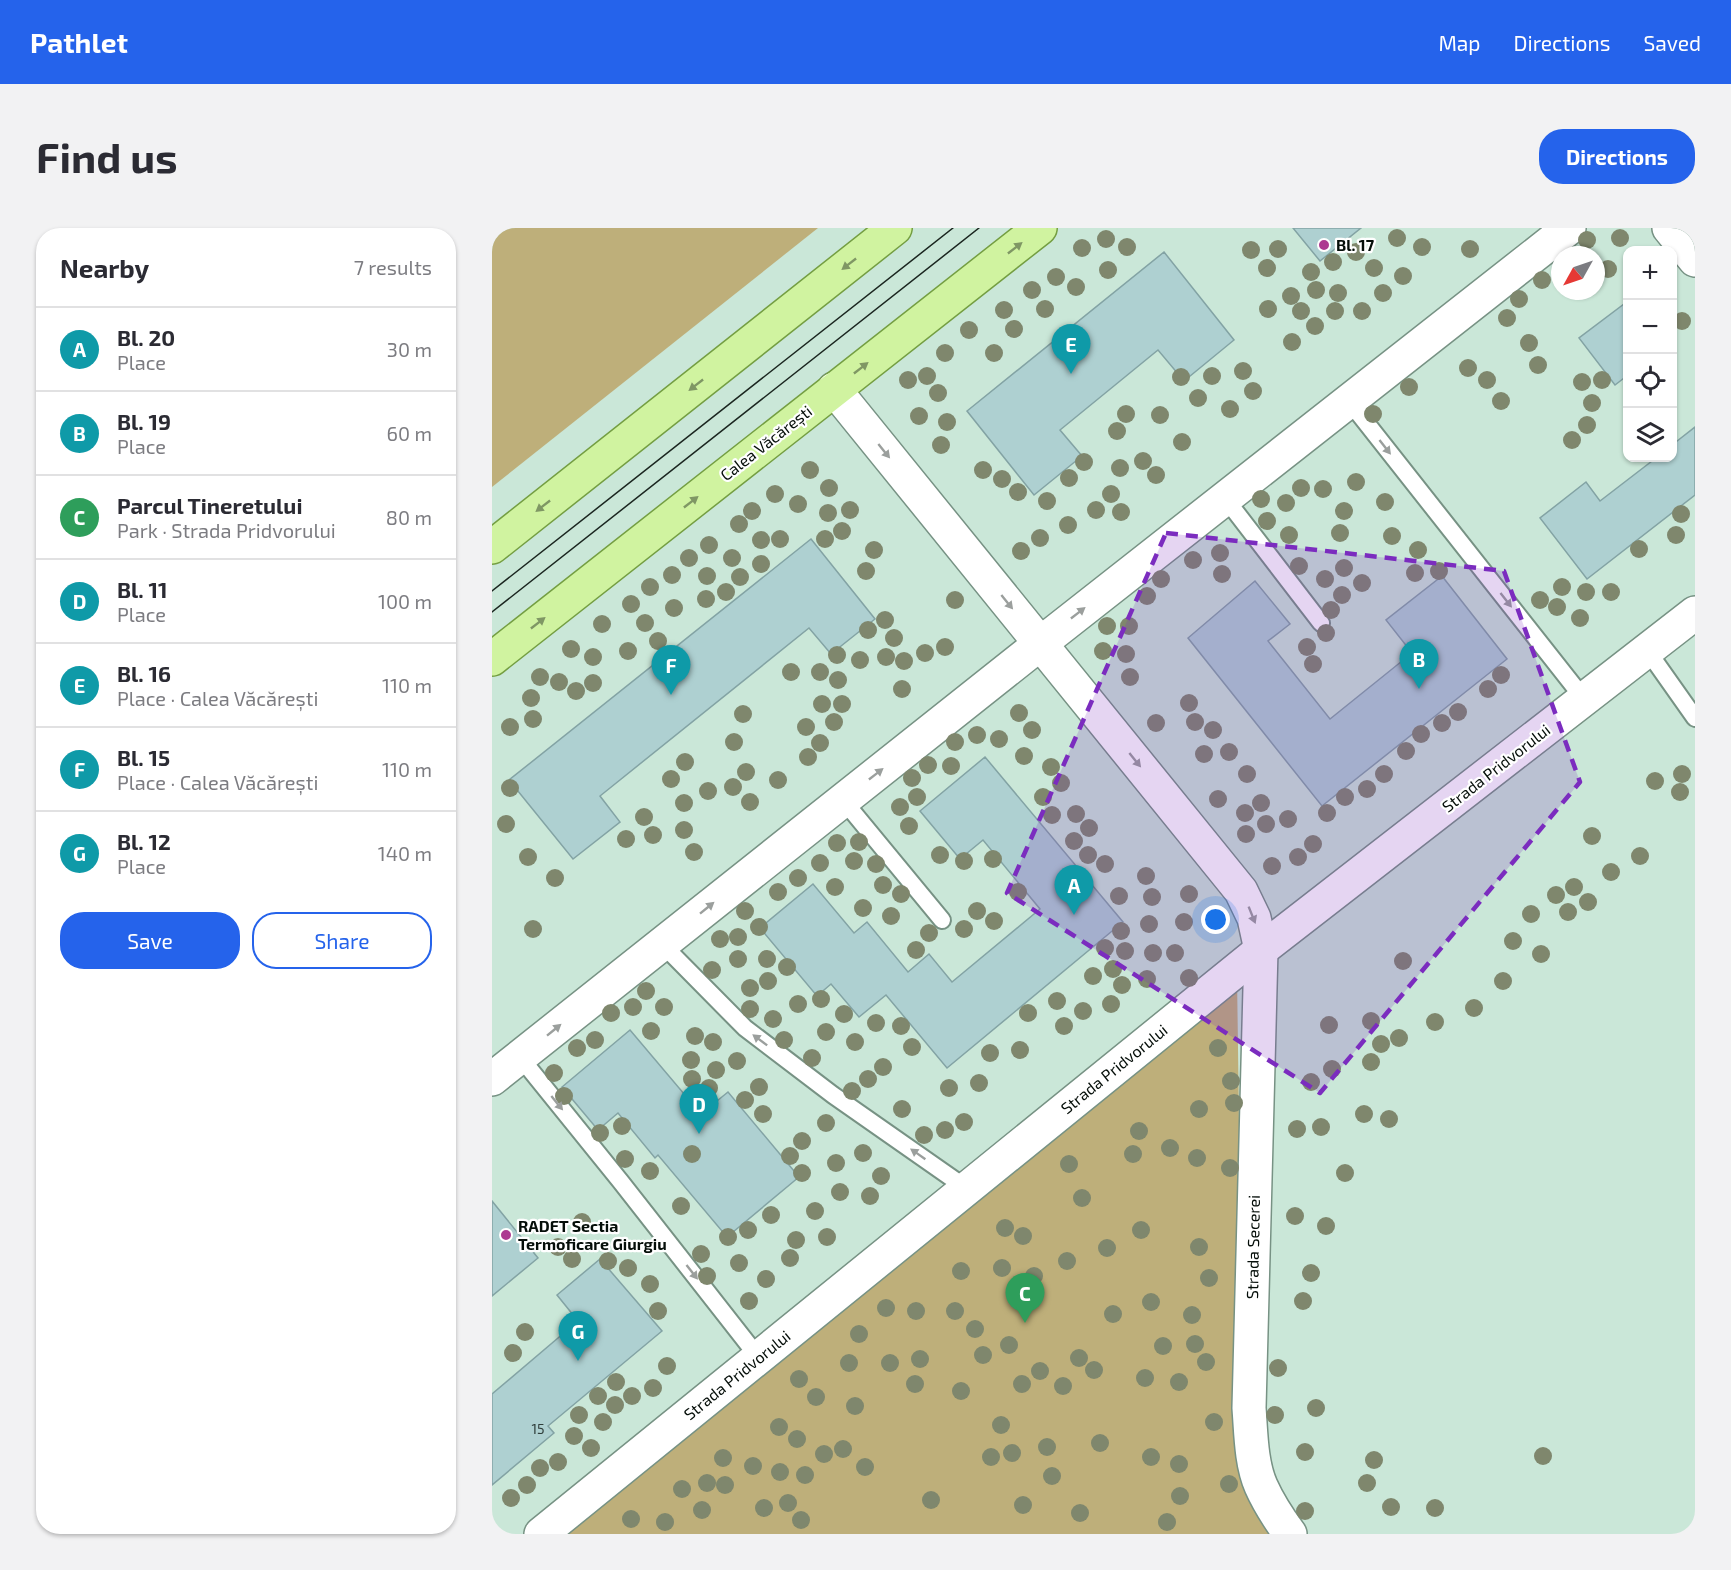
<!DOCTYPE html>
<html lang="en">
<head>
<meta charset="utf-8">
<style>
  body { margin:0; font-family:"Exo 2",sans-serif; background:#f2f2f3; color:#2b2b33 }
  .controls { position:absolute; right:18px; top:18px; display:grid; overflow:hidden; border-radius:12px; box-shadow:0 2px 4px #0004 }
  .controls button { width:54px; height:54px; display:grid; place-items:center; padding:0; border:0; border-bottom:2px solid #e1e1e2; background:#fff; color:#2b2b33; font:30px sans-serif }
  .compass { position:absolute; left:1059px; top:18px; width:54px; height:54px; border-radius:50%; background:#fff; box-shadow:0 2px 4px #0004; rotate:230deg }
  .you { position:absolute; left:724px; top:692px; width:21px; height:21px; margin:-15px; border:4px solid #fff; border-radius:50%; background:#1a73e8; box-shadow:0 0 0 9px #1a73e833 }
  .badge { display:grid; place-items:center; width:39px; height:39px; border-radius:50%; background:#2563eb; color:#fff; font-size:20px; font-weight:700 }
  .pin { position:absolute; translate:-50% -50px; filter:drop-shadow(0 2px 3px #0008) }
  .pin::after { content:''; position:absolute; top:32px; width:21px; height:18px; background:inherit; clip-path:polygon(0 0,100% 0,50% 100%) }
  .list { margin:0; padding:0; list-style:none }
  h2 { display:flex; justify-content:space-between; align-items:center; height:78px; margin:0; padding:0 24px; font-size:26px }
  h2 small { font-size:20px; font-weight:400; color:#7c7c81 }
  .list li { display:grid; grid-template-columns:39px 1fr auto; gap:18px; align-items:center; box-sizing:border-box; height:84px; padding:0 24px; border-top:2px solid #e1e1e2 }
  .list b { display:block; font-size:22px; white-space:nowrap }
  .list p { margin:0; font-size:20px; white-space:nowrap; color:#7c7c81 }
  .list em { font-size:20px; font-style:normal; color:#7c7c81 }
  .actions { display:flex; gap:12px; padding:18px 24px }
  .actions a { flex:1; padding:14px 0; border:2px solid #2563eb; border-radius:24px; text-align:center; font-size:21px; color:#2563eb }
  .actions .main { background:#2563eb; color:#fff }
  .icon { flex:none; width:33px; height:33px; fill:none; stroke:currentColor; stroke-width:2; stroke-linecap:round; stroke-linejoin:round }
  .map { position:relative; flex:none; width:1203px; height:1306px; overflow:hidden; border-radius:24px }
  header { display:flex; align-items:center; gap:36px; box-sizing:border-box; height:84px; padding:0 30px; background:#2563eb; color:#fff }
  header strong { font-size:28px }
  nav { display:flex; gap:33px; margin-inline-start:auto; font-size:21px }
  .intro { display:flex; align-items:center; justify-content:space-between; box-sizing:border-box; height:144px; padding:0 36px }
  h1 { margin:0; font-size:42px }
  .button { padding:15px 27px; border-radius:24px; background:#2563eb; color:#fff; font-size:21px; font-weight:700 }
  main { display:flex; gap:36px; padding:0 36px }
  aside { flex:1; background:#fff; border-radius:24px; box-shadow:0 2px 4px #0004 }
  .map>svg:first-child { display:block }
  .green { fill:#beaf7a }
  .building { fill:#aed0d1; stroke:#83a3a4; stroke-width:1.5 }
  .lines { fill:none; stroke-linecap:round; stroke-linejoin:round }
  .lane-casing { stroke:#779284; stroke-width:20 }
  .street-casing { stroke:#779284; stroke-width:36 }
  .primary-casing { stroke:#749e42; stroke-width:36 }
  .lane { stroke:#fff; stroke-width:16 }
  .street { stroke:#fff; stroke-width:33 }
  .primary { stroke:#d0f3a0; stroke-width:33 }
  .tram { stroke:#1b2620; stroke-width:1.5 }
  .tree { fill:#7f876d }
  .oneway { fill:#7f9764 }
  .oneway2 { fill:#9b9f9d }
  .marked { fill:#7b2cbf; fill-opacity:0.2; stroke:#7b2cbf; stroke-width:4.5; stroke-dasharray:12 8; stroke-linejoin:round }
  .poi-dot { fill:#ad3991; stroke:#fff; stroke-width:2 }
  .labels { text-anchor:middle; stroke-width:4.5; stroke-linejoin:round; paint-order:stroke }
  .number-label { font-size:14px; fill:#2f3e3b }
  .poi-label { font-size:16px; font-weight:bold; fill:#050e09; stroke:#fff; text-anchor:start }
  .street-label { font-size:16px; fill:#050e09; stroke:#fff }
</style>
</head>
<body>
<header>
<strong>Pathlet</strong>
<nav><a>Map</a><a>Directions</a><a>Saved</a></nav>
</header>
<div class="intro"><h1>Find us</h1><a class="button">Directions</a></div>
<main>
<aside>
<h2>Nearby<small>7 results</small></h2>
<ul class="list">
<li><span class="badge" style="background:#0f9aa8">A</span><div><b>Bl. 20</b><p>Place</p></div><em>30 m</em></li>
<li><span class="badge" style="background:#0f9aa8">B</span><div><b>Bl. 19</b><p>Place</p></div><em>60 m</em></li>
<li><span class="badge" style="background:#2e9e5b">C</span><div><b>Parcul Tineretului</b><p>Park · Strada Pridvorului</p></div><em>80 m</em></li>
<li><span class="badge" style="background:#0f9aa8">D</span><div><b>Bl. 11</b><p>Place</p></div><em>100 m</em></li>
<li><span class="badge" style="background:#0f9aa8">E</span><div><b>Bl. 16</b><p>Place · Calea Văcărești</p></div><em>110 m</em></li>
<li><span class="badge" style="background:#0f9aa8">F</span><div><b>Bl. 15</b><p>Place · Calea Văcărești</p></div><em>110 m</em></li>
<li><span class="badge" style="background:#0f9aa8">G</span><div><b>Bl. 12</b><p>Place</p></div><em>140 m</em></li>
</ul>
<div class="actions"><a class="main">Save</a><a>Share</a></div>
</aside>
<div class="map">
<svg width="1203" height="1306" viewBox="0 0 1203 1306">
  <rect width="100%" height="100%" fill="#cae7d8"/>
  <g class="green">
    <path d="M0 0H326L0 259Z"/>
    <path d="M745 747 751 1184 792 1306H56Z"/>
  </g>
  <g class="building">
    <path d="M801 0H869L828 33Z"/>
    <path d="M672 24 742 112 692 153 666 122 568 202 590 228 542 267 475 183Z"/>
    <path d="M1136 73V147L1123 157 1087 110Z"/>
    <path d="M1203 199V267L1095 351 1048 290 1094 254 1108 273 1164 230H1180V217Z"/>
    <path d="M319 311 383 391 339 426 317 400 108 568 128 594 81 631 17 552Z"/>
    <path d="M950 348 1015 431 830 578 696 410 763 353 798 396 776 413 838 491 920 425 894 392Z"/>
    <path d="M493 529 631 694 455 840 394 767 367 789 339 756 325 768 268 700 321 656 362 705 375 694 416 744 437 726 460 754 548 681 491 612 468 631 428 583Z"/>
    <path d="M138 802 209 886 236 864 307 949 235 1009 166 927 163 930 126 885 106 902 70 859Z"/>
    <path d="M0 973 46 1030 0 1068Z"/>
    <path d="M108 1031 170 1103 56 1198 62 1205 0 1257V1166L86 1093 65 1067Z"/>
  </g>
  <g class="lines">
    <g class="lane-casing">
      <g id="lane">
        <path d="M857 173 1092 471"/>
        <path d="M733 270 829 395"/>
        <path d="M1155 422 1203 490"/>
        <path d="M351 572 450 692"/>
        <path d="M170 716 253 800 341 867 474 960"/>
        <path d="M28 829 129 954 267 1130"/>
      </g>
    </g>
    <g class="street-casing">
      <g id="street">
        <path d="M1177 0 1203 32"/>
        <path d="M342 161 749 663 762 690 769 722 757 1180C759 1206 759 1235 769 1258 777 1276 787 1291 798 1306"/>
        <path d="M0 851 549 415 1077 0"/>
        <path d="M49 1306 769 722 1203 385"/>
      </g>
    </g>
    <g class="primary-casing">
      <g id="primary">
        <path d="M0 319 403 0"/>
        <path d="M0 431 548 0"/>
      </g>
    </g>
    <use href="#lane" class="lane"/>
    <use href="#street" class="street"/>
    <use href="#primary" class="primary"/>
    <g class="tram">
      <path d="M0 363 461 0"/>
      <path d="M0 384 487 0"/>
    </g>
  </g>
  <g class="tree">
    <circle cx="905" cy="10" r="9"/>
    <circle cx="1128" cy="10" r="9"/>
    <circle cx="614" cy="11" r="9"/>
    <circle cx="1095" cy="12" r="9"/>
    <circle cx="635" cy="19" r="9"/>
    <circle cx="930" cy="19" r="9"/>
    <circle cx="590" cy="20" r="9"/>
    <circle cx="786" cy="21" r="9"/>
    <circle cx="978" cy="21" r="9"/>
    <circle cx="759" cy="22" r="9"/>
    <circle cx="864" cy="24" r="9"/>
    <circle cx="841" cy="34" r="9"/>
    <circle cx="775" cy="40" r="9"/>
    <circle cx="882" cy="40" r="9"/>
    <circle cx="1116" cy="41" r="9"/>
    <circle cx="616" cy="42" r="9"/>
    <circle cx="819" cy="44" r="9"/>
    <circle cx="911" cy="48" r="9"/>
    <circle cx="564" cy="49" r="9"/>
    <circle cx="1050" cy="52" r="9"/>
    <circle cx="584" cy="59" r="9"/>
    <circle cx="540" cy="62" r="9"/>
    <circle cx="824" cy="62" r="9"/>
    <circle cx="846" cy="65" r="9"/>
    <circle cx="891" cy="65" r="9"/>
    <circle cx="799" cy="68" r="9"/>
    <circle cx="1027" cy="71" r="9"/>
    <circle cx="553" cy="81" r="9"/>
    <circle cx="776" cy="81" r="9"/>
    <circle cx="512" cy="82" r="9"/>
    <circle cx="809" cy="83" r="9"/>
    <circle cx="843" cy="83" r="9"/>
    <circle cx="870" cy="83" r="9"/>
    <circle cx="1015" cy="90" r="9"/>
    <circle cx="1190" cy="93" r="9"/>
    <circle cx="823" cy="98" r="9"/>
    <circle cx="522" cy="101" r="9"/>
    <circle cx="477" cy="102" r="9"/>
    <circle cx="800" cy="114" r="9"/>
    <circle cx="1037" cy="115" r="9"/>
    <circle cx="453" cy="125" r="9"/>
    <circle cx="502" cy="125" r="9"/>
    <circle cx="1046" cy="137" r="9"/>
    <circle cx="976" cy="140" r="9"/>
    <circle cx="751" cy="143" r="9"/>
    <circle cx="435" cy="148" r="9"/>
    <circle cx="720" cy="148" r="9"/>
    <circle cx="689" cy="149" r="9"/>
    <circle cx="416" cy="152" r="9"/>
    <circle cx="995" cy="152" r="9"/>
    <circle cx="1110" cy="152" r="9"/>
    <circle cx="1090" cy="154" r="9"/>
    <circle cx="917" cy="159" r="9"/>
    <circle cx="761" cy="163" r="9"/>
    <circle cx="446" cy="165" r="9"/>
    <circle cx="706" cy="170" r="9"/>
    <circle cx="1009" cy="173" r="9"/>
    <circle cx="1100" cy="175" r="9"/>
    <circle cx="738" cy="181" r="9"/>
    <circle cx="634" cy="186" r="9"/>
    <circle cx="881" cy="186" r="9"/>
    <circle cx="668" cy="187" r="9"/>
    <circle cx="427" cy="188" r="9"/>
    <circle cx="455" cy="194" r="9"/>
    <circle cx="1095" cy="197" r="9"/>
    <circle cx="625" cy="203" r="9"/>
    <circle cx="1080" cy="212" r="9"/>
    <circle cx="690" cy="214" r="9"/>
    <circle cx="449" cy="217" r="9"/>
    <circle cx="651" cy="233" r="9"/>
    <circle cx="592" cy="234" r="9"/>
    <circle cx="628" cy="240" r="9"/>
    <circle cx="318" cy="242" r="9"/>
    <circle cx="491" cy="242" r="9"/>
    <circle cx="664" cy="247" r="9"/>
    <circle cx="577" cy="250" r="9"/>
    <circle cx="510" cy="251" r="9"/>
    <circle cx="864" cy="254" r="9"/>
    <circle cx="337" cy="260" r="9"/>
    <circle cx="809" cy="260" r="9"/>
    <circle cx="831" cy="261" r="9"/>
    <circle cx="526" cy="264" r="9"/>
    <circle cx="283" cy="266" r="9"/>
    <circle cx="619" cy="266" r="9"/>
    <circle cx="769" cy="271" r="9"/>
    <circle cx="555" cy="273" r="9"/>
    <circle cx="893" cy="274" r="9"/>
    <circle cx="794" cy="275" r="9"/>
    <circle cx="306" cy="276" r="9"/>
    <circle cx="358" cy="282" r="9"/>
    <circle cx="604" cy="282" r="9"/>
    <circle cx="260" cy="283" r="9"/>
    <circle cx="852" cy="283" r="9"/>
    <circle cx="629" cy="284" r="9"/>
    <circle cx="336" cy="285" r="9"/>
    <circle cx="1189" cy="286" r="9"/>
    <circle cx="775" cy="293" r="9"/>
    <circle cx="247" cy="296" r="9"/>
    <circle cx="576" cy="297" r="9"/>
    <circle cx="350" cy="303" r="9"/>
    <circle cx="848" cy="305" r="9"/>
    <circle cx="797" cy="307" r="9"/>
    <circle cx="1184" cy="307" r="9"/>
    <circle cx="900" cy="308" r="9"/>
    <circle cx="548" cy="310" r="9"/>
    <circle cx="288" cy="311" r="9"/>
    <circle cx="333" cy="311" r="9"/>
    <circle cx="269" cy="312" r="9"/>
    <circle cx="217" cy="317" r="9"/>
    <circle cx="1147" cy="321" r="9"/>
    <circle cx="382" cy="322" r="9"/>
    <circle cx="926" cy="322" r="9"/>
    <circle cx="529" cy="323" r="9"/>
    <circle cx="728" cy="325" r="9"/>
    <circle cx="197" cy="330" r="9"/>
    <circle cx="240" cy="330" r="9"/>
    <circle cx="701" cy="332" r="9"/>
    <circle cx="269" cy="336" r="9"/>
    <circle cx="807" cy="338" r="9"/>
    <circle cx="852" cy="340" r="9"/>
    <circle cx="374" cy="343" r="9"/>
    <circle cx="947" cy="343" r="9"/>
    <circle cx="923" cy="345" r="9"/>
    <circle cx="730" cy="346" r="9"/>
    <circle cx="180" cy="347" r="9"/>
    <circle cx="215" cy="348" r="9"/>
    <circle cx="248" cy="349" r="9"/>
    <circle cx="669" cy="351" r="9"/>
    <circle cx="833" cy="351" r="9"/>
    <circle cx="870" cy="355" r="9"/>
    <circle cx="158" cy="359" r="9"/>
    <circle cx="1070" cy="359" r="9"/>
    <circle cx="234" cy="364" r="9"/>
    <circle cx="1094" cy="364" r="9"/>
    <circle cx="1119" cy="364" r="9"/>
    <circle cx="850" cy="367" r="9"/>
    <circle cx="655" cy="368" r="9"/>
    <circle cx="214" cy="371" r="9"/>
    <circle cx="463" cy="372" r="9"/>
    <circle cx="1048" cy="372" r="9"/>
    <circle cx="139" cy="376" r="9"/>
    <circle cx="1065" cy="379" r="9"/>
    <circle cx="182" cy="380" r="9"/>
    <circle cx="839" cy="382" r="9"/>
    <circle cx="1088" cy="390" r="9"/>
    <circle cx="393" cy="392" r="9"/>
    <circle cx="153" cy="395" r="9"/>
    <circle cx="110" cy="396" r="9"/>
    <circle cx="615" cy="398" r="9"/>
    <circle cx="637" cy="398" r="9"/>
    <circle cx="376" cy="402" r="9"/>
    <circle cx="834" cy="405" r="9"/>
    <circle cx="402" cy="410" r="9"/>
    <circle cx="166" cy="413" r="9"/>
    <circle cx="453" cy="419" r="9"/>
    <circle cx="815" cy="419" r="9"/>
    <circle cx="79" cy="421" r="9"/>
    <circle cx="136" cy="423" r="9"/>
    <circle cx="611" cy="423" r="9"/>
    <circle cx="433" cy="425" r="9"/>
    <circle cx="634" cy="426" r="9"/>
    <circle cx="345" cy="427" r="9"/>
    <circle cx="101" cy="429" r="9"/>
    <circle cx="394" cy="429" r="9"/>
    <circle cx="368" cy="432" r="9"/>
    <circle cx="412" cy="433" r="9"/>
    <circle cx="821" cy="436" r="9"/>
    <circle cx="299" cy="444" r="9"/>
    <circle cx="328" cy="444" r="9"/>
    <circle cx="1009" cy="447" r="9"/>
    <circle cx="48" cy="449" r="9"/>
    <circle cx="638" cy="449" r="9"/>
    <circle cx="346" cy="452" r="9"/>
    <circle cx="67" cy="454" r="9"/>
    <circle cx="101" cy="455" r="9"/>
    <circle cx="410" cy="461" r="9"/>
    <circle cx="996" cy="461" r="9"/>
    <circle cx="84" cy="463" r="9"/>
    <circle cx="39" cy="470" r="9"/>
    <circle cx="697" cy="475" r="9"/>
    <circle cx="330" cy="476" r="9"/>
    <circle cx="350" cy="476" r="9"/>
    <circle cx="966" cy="484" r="9"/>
    <circle cx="527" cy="485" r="9"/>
    <circle cx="251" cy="486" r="9"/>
    <circle cx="41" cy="491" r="9"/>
    <circle cx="342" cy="494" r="9"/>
    <circle cx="703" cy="494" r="9"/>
    <circle cx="664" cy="495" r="9"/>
    <circle cx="950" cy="495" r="9"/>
    <circle cx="18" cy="499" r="9"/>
    <circle cx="314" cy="499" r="9"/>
    <circle cx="540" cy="502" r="9"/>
    <circle cx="721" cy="502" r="9"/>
    <circle cx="929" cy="506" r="9"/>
    <circle cx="485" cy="507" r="9"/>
    <circle cx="507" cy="511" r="9"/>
    <circle cx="242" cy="514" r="9"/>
    <circle cx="463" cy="514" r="9"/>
    <circle cx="328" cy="515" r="9"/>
    <circle cx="914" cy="523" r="9"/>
    <circle cx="737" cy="524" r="9"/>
    <circle cx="712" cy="526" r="9"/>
    <circle cx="532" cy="528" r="9"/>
    <circle cx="316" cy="529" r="9"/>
    <circle cx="193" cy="534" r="9"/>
    <circle cx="436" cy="537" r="9"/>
    <circle cx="459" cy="538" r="9"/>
    <circle cx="559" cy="539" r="9"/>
    <circle cx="254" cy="544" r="9"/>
    <circle cx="755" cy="546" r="9"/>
    <circle cx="892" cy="546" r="9"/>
    <circle cx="1190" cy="546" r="9"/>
    <circle cx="420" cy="550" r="9"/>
    <circle cx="179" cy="551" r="9"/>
    <circle cx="286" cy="552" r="9"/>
    <circle cx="1163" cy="553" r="9"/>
    <circle cx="569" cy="555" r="9"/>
    <circle cx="241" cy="559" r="9"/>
    <circle cx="18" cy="560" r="9"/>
    <circle cx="875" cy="561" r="9"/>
    <circle cx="216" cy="563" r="9"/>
    <circle cx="1188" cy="564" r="9"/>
    <circle cx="425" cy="569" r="9"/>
    <circle cx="551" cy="569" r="9"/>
    <circle cx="853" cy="569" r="9"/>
    <circle cx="726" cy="571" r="9"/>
    <circle cx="258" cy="574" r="9"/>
    <circle cx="192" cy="575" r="9"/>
    <circle cx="769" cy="575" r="9"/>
    <circle cx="408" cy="579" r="9"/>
    <circle cx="753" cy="585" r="9"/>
    <circle cx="835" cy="585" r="9"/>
    <circle cx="584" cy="586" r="9"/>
    <circle cx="560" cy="587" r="9"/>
    <circle cx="152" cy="589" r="9"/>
    <circle cx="796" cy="591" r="9"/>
    <circle cx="14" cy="596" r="9"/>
    <circle cx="774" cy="596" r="9"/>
    <circle cx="417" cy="598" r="9"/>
    <circle cx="597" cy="600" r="9"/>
    <circle cx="192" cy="602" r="9"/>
    <circle cx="754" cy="606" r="9"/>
    <circle cx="161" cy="607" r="9"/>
    <circle cx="1100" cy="608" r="9"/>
    <circle cx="134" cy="611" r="9"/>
    <circle cx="582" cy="613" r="9"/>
    <circle cx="367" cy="614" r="9"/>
    <circle cx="345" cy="615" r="9"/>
    <circle cx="821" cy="616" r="9"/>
    <circle cx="202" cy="624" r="9"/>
    <circle cx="448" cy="627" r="9"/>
    <circle cx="596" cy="627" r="9"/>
    <circle cx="1148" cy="628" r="9"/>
    <circle cx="36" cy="629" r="9"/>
    <circle cx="806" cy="629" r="9"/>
    <circle cx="501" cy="631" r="9"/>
    <circle cx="362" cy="633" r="9"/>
    <circle cx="472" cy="633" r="9"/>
    <circle cx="328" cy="635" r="9"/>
    <circle cx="384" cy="636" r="9"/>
    <circle cx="613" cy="636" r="9"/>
    <circle cx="780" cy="638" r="9"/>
    <circle cx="1119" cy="644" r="9"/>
    <circle cx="654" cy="648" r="9"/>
    <circle cx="63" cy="650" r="9"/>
    <circle cx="306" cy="650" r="9"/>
    <circle cx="391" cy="657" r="9"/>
    <circle cx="343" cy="659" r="9"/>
    <circle cx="1082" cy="659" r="9"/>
    <circle cx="286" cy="664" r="9"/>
    <circle cx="526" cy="664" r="9"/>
    <circle cx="409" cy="666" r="9"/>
    <circle cx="697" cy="666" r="9"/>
    <circle cx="1064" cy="667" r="9"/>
    <circle cx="627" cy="668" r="9"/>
    <circle cx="660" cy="669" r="9"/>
    <circle cx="1096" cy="674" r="9"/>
    <circle cx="371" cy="680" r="9"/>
    <circle cx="253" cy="683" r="9"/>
    <circle cx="485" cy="683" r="9"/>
    <circle cx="1076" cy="684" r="9"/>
    <circle cx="1039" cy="686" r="9"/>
    <circle cx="399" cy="688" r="9"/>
    <circle cx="502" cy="693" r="9"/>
    <circle cx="692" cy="694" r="9"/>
    <circle cx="657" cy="696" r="9"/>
    <circle cx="267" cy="699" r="9"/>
    <circle cx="41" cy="701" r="9"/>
    <circle cx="472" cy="701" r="9"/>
    <circle cx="629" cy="703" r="9"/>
    <circle cx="437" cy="705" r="9"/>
    <circle cx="246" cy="709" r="9"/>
    <circle cx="228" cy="711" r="9"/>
    <circle cx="1021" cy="713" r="9"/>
    <circle cx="613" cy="720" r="9"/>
    <circle cx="424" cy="722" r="9"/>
    <circle cx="633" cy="723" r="9"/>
    <circle cx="661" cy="725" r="9"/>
    <circle cx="683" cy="725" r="9"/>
    <circle cx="1049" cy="726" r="9"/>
    <circle cx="246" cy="731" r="9"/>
    <circle cx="275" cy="731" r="9"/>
    <circle cx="911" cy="733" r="9"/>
    <circle cx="295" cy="739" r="9"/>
    <circle cx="621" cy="741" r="9"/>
    <circle cx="220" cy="742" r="9"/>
    <circle cx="601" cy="748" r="9"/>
    <circle cx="697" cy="750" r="9"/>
    <circle cx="655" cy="751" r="9"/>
    <circle cx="276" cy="753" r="9"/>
    <circle cx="1011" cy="753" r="9"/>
    <circle cx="630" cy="757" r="9"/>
    <circle cx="258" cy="760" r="9"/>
    <circle cx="154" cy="763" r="9"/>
    <circle cx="329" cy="771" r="9"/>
    <circle cx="565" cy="773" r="9"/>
    <circle cx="306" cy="776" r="9"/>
    <circle cx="619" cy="776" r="9"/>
    <circle cx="141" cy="779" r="9"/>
    <circle cx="172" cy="779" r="9"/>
    <circle cx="982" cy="780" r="9"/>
    <circle cx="258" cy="781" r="9"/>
    <circle cx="591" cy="783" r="9"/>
    <circle cx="119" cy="785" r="9"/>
    <circle cx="536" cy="785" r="9"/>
    <circle cx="352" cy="786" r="9"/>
    <circle cx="281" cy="791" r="9"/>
    <circle cx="879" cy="793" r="9"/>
    <circle cx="943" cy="794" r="9"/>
    <circle cx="384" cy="795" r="9"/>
    <circle cx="837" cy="797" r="9"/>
    <circle cx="409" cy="798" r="9"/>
    <circle cx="572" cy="798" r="9"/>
    <circle cx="159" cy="803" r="9"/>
    <circle cx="334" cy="804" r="9"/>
    <circle cx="203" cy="808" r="9"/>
    <circle cx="907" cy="810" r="9"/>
    <circle cx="103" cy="812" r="9"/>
    <circle cx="292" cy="812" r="9"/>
    <circle cx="221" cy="814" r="9"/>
    <circle cx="363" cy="814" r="9"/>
    <circle cx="889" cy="816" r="9"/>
    <circle cx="420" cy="819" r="9"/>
    <circle cx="85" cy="820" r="9"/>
    <circle cx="726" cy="820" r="9"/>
    <circle cx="528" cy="822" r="9"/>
    <circle cx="498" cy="825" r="9"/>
    <circle cx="320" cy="830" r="9"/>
    <circle cx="199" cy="832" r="9"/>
    <circle cx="245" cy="833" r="9"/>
    <circle cx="879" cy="834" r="9"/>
    <circle cx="391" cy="839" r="9"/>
    <circle cx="840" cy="841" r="9"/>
    <circle cx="224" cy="842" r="9"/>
    <circle cx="62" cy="845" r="9"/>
    <circle cx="200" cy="851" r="9"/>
    <circle cx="376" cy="851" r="9"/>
    <circle cx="739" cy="853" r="9"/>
    <circle cx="819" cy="854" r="9"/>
    <circle cx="487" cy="855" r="9"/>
    <circle cx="267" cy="859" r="9"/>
    <circle cx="217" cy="860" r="9"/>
    <circle cx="457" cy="860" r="9"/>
    <circle cx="360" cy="863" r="9"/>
    <circle cx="72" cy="868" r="9"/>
    <circle cx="253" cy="872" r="9"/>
    <circle cx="742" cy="875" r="9"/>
    <circle cx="410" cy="881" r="9"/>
    <circle cx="707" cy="881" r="9"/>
    <circle cx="271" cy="886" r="9"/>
    <circle cx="872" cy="886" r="9"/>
    <circle cx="897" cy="891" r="9"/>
    <circle cx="472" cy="894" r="9"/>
    <circle cx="334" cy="895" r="9"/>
    <circle cx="130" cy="898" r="9"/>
    <circle cx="829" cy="899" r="9"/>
    <circle cx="805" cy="901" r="9"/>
    <circle cx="453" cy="902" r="9"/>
    <circle cx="647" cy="903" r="9"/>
    <circle cx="108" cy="905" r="9"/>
    <circle cx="432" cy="907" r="9"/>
    <circle cx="310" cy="913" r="9"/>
    <circle cx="678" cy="920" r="9"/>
    <circle cx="371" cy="925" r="9"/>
    <circle cx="200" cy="926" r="9"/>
    <circle cx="641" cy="926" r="9"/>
    <circle cx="298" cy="928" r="9"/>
    <circle cx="705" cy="930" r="9"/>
    <circle cx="133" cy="931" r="9"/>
    <circle cx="344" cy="935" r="9"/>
    <circle cx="577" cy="936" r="9"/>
    <circle cx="738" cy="940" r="9"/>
    <circle cx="158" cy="943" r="9"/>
    <circle cx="310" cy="945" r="9"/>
    <circle cx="853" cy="945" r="9"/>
    <circle cx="389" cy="948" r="9"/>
    <circle cx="348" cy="964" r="9"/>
    <circle cx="378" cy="968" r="9"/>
    <circle cx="590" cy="970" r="9"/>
    <circle cx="189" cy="978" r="9"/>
    <circle cx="323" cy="983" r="9"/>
    <circle cx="279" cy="987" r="9"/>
    <circle cx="803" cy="988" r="9"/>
    <circle cx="90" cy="994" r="9"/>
    <circle cx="834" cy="998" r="9"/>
    <circle cx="513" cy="1000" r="9"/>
    <circle cx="256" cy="1002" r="9"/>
    <circle cx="649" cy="1002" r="9"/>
    <circle cx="531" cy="1008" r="9"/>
    <circle cx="236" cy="1009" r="9"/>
    <circle cx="335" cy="1009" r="9"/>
    <circle cx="304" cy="1012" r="9"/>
    <circle cx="66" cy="1019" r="9"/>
    <circle cx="707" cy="1019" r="9"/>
    <circle cx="615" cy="1020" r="9"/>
    <circle cx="209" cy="1026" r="9"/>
    <circle cx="298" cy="1030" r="9"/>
    <circle cx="80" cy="1031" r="9"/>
    <circle cx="116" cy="1033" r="9"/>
    <circle cx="575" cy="1033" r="9"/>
    <circle cx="247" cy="1035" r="9"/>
    <circle cx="136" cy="1040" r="9"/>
    <circle cx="510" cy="1040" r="9"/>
    <circle cx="469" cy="1043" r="9"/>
    <circle cx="819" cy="1045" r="9"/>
    <circle cx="215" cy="1048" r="9"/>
    <circle cx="542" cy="1048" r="9"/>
    <circle cx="717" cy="1050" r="9"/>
    <circle cx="274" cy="1051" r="9"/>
    <circle cx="158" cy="1056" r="9"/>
    <circle cx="538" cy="1072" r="9"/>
    <circle cx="257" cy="1073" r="9"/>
    <circle cx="811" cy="1073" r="9"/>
    <circle cx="659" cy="1074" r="9"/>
    <circle cx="394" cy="1080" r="9"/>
    <circle cx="166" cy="1083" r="9"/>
    <circle cx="424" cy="1083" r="9"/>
    <circle cx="463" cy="1083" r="9"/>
    <circle cx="621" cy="1086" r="9"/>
    <circle cx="700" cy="1087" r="9"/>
    <circle cx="483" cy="1101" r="9"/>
    <circle cx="33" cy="1104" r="9"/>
    <circle cx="367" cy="1106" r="9"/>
    <circle cx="703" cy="1116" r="9"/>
    <circle cx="517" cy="1117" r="9"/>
    <circle cx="671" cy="1118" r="9"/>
    <circle cx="21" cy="1125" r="9"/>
    <circle cx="491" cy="1127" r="9"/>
    <circle cx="587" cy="1130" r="9"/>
    <circle cx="428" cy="1131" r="9"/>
    <circle cx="714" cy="1134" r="9"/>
    <circle cx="357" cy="1135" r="9"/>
    <circle cx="398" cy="1135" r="9"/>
    <circle cx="175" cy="1138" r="9"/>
    <circle cx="786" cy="1140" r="9"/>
    <circle cx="602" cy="1142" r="9"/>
    <circle cx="548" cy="1143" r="9"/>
    <circle cx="653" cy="1150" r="9"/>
    <circle cx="307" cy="1151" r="9"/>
    <circle cx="124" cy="1154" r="9"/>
    <circle cx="687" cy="1154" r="9"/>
    <circle cx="423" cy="1156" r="9"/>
    <circle cx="530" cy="1156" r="9"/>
    <circle cx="571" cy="1158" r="9"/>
    <circle cx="161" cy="1160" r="9"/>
    <circle cx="469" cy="1163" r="9"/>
    <circle cx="106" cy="1168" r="9"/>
    <circle cx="140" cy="1168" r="9"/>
    <circle cx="324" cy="1169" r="9"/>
    <circle cx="123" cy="1177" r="9"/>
    <circle cx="363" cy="1178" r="9"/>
    <circle cx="824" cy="1180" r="9"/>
    <circle cx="87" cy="1187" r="9"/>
    <circle cx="783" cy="1187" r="9"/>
    <circle cx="111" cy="1194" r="9"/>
    <circle cx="722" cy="1194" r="9"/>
    <circle cx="509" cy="1197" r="9"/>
    <circle cx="287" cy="1199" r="9"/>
    <circle cx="82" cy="1208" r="9"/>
    <circle cx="305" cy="1211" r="9"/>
    <circle cx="608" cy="1215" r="9"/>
    <circle cx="555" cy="1219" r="9"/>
    <circle cx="99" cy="1220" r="9"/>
    <circle cx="351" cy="1221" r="9"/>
    <circle cx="813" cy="1224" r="9"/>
    <circle cx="520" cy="1225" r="9"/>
    <circle cx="332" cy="1226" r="9"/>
    <circle cx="1051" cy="1228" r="9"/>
    <circle cx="499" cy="1229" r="9"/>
    <circle cx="659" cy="1229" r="9"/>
    <circle cx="231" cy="1230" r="9"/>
    <circle cx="882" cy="1232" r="9"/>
    <circle cx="66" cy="1234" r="9"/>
    <circle cx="687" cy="1236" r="9"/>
    <circle cx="261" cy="1238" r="9"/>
    <circle cx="373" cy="1239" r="9"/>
    <circle cx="48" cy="1240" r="9"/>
    <circle cx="288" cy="1244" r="9"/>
    <circle cx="313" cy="1247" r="9"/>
    <circle cx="560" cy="1248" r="9"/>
    <circle cx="215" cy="1255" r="9"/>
    <circle cx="875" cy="1255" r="9"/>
    <circle cx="737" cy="1256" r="9"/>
    <circle cx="35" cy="1257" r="9"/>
    <circle cx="233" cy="1257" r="9"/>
    <circle cx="190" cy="1261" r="9"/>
    <circle cx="688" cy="1268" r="9"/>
    <circle cx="19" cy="1270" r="9"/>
    <circle cx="439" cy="1272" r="9"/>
    <circle cx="296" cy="1275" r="9"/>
    <circle cx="531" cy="1277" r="9"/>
    <circle cx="899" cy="1279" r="9"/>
    <circle cx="272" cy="1280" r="9"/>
    <circle cx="943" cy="1280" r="9"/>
    <circle cx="210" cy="1282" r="9"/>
    <circle cx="813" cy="1283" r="9"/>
    <circle cx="588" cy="1285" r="9"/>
    <circle cx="139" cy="1291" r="9"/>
    <circle cx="309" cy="1292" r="9"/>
    <circle cx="173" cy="1294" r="9"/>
    <circle cx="675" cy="1294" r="9"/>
  </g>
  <defs><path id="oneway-solid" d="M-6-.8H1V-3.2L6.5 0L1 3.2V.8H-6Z" transform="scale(1.5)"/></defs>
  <g class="oneway">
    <use href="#oneway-solid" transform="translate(523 20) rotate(-38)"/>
    <use href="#oneway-solid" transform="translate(357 36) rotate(142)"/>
    <use href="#oneway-solid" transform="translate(369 140) rotate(-38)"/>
    <use href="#oneway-solid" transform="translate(204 157) rotate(142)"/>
    <use href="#oneway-solid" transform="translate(199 274) rotate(-38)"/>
    <use href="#oneway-solid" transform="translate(51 278) rotate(142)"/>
    <use href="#oneway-solid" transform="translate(46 395) rotate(-38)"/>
  </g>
  <g class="oneway2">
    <use href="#oneway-solid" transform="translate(893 219) rotate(52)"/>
    <use href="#oneway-solid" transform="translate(392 223) rotate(51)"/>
    <use href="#oneway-solid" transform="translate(1014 372) rotate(52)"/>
    <use href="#oneway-solid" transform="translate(515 374) rotate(51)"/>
    <use href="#oneway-solid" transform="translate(586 385) rotate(-38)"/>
    <use href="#oneway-solid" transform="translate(643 532) rotate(51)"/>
    <use href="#oneway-solid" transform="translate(384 546) rotate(-38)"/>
    <use href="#oneway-solid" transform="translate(215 680) rotate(-39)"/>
    <use href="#oneway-solid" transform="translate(760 687) rotate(68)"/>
    <use href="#oneway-solid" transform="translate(62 802) rotate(-39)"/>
    <use href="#oneway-solid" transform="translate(268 812) rotate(-143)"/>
    <use href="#oneway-solid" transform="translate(65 875) rotate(51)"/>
    <use href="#oneway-solid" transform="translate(426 926) rotate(-145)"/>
    <use href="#oneway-solid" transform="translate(200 1044) rotate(52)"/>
  </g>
  <path class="marked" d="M674 305 1012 343 1088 554 828 865 515 665Z"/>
  <g class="poi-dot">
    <circle cx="832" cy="17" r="6"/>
    <circle cx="14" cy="1007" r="6"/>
  </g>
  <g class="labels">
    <g class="number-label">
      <text x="46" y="1206">15</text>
    </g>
    <g class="poi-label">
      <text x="844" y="23">Bl. 17</text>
      <text x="26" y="1004">RADET Sectia<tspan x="26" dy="18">Termoficare Giurgiu</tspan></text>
    </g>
    <g class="street-label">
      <text transform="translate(274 215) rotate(-38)" y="6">Calea Văcărești</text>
      <text transform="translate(1004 540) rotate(-38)" y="6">Strada Pridvorului</text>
      <text transform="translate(622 841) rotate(-39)" y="6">Strada Pridvorului</text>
      <text transform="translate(761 1019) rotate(-89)" y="6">Strada Secerei</text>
      <text transform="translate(245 1147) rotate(-39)" y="6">Strada Pridvorului</text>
    </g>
  </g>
</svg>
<div class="controls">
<button>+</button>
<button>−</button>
<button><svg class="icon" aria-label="locate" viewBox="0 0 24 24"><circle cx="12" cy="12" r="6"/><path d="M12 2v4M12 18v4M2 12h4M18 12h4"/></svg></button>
<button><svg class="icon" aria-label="layers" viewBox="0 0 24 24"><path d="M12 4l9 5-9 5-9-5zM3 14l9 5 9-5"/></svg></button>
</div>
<svg class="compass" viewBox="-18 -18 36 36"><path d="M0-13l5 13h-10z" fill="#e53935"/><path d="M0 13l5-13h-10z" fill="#7c7c81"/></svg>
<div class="you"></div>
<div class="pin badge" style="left:582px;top:687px;background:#0f9aa8">A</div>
<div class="pin badge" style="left:927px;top:461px;background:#0f9aa8">B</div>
<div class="pin badge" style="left:533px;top:1095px;background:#2e9e5b">C</div>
<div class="pin badge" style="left:207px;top:906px;background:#0f9aa8">D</div>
<div class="pin badge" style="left:579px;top:146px;background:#0f9aa8">E</div>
<div class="pin badge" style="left:179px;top:467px;background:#0f9aa8">F</div>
<div class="pin badge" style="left:86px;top:1133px;background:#0f9aa8">G</div>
</div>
</main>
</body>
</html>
